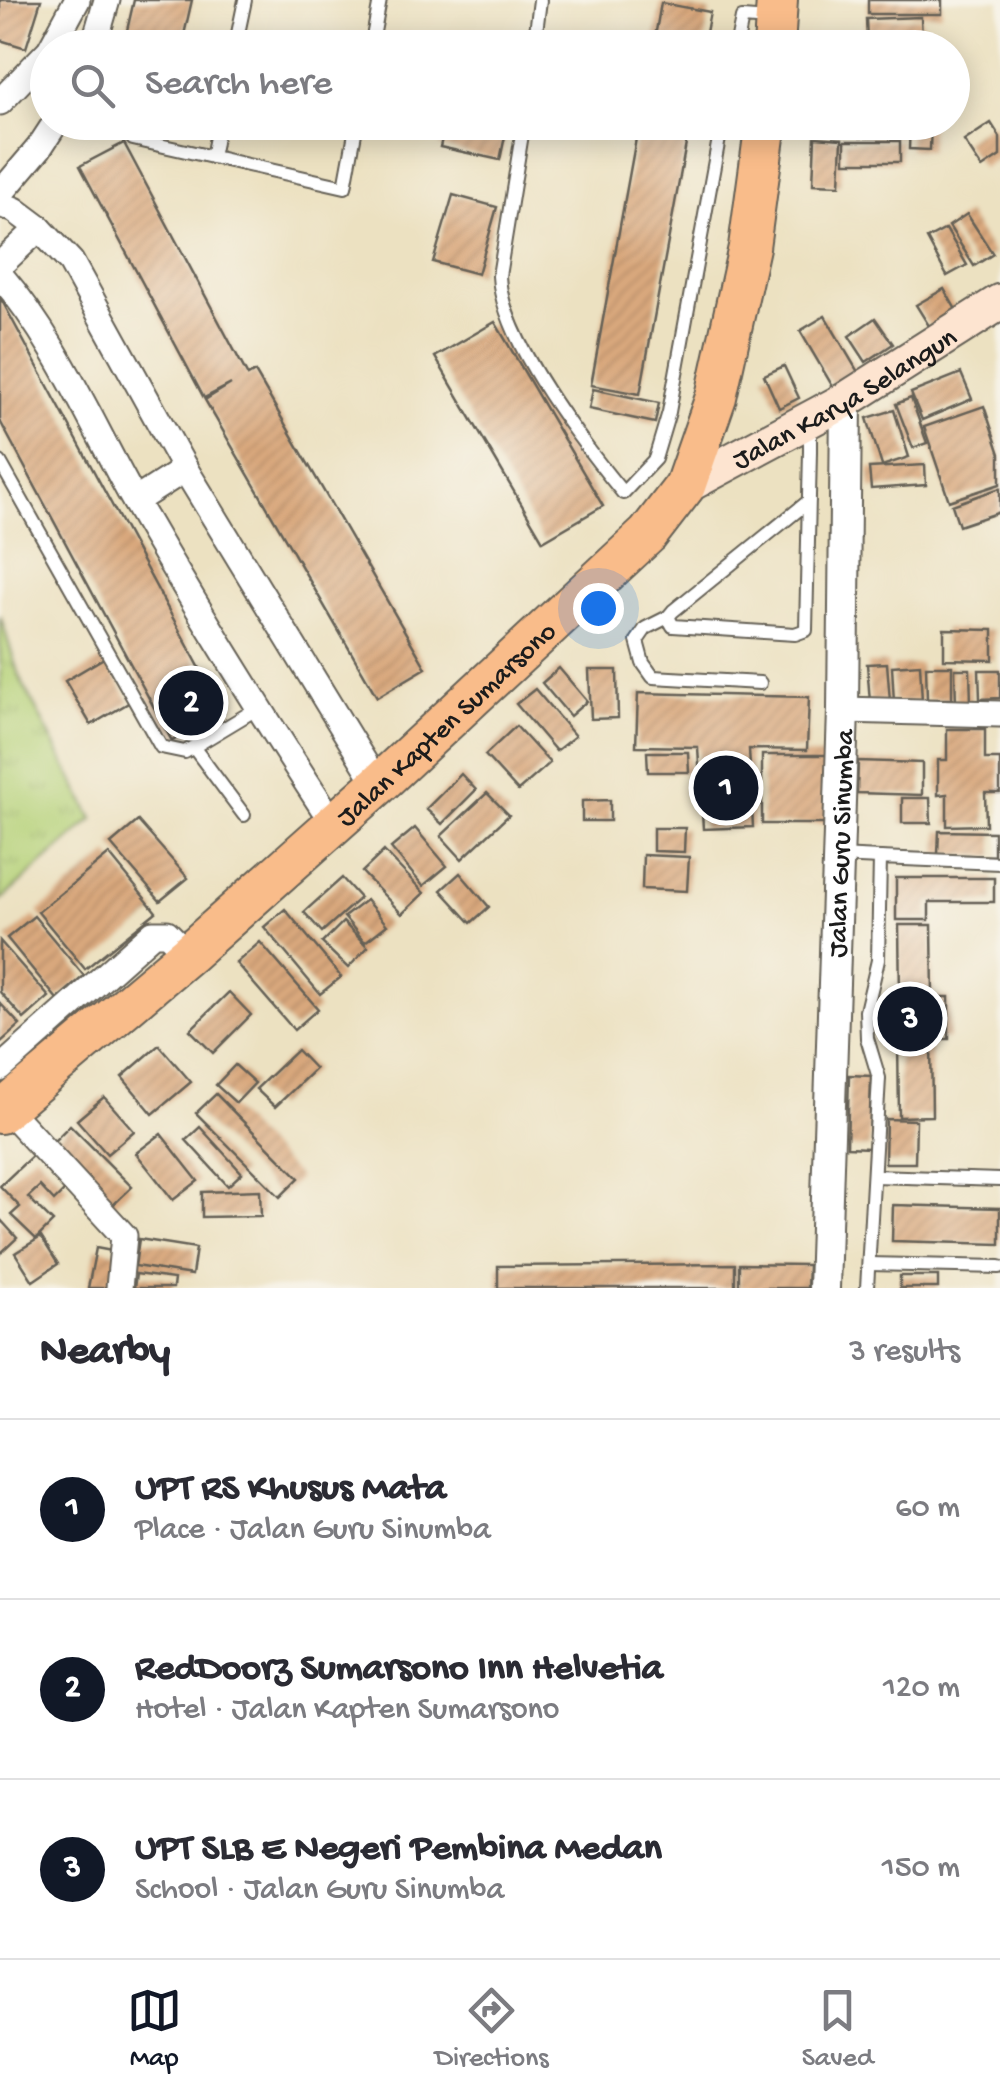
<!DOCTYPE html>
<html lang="en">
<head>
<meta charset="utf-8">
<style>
  body { margin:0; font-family:"Gochi Hand",sans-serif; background:#f7f7f7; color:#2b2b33 }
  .you { position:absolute; left:598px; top:608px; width:35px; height:35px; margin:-25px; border:8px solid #fff; border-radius:50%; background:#1a73e8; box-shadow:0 0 0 15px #1a73e833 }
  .badge { display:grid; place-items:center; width:65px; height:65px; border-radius:50%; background:#111827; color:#fff; font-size:32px; font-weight:700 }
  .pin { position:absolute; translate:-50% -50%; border:5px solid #fff; box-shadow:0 2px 10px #0006 }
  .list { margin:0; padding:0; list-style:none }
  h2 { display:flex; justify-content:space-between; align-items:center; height:130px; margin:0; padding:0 40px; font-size:42px }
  h2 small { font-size:32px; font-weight:400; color:#7c7c81 }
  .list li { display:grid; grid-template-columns:65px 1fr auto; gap:30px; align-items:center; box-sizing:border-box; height:180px; padding:0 40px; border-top:2px solid #e1e1e2 }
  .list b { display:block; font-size:38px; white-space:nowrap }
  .list p { margin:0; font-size:32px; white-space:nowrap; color:#7c7c81 }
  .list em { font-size:32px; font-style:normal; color:#7c7c81 }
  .icon { flex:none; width:55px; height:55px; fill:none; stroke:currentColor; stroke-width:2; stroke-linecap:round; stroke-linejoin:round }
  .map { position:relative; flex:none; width:1000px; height:1288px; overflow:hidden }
  .search { position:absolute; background:#fff; box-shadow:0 5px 25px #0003; left:30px; right:30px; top:30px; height:110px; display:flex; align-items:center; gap:25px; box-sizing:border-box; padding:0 35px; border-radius:55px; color:#7c7c81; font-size:38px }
  .sheet { height:670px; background:#fff }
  nav { display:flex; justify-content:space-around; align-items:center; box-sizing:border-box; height:140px; border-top:2px solid #e1e1e2; background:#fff; font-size:28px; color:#7c7c81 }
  nav a { display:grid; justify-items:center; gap:5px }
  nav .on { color:#111827 }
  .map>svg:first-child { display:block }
  .grass { fill:url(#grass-tufts); stroke:#69774a; stroke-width:2.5 }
  .building { fill:url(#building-hatch) }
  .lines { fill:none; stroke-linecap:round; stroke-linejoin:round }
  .service-casing { stroke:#656156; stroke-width:16 }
  .minor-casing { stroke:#656156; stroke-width:29 }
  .tertiary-casing { stroke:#656156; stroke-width:34 }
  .secondary-casing { stroke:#656156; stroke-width:39 }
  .trunk-casing { stroke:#656156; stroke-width:44 }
  .service { stroke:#fff; stroke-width:12 }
  .minor { stroke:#fff; stroke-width:25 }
  .tertiary { stroke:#fff; stroke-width:30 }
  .secondary { stroke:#fde4d0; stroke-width:35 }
  .trunk { stroke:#f9bc8a; stroke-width:40 }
  .labels { text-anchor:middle; stroke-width:8; stroke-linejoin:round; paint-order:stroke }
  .street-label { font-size:28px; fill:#1c1c1c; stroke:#f7f3e8 }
</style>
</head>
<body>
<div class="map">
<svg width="1000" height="1288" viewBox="0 0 1000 1288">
  <defs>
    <pattern id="grass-tufts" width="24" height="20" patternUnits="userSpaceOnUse" patternTransform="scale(2.5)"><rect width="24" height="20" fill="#b6d279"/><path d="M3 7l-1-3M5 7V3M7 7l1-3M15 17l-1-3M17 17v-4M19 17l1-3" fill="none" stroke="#9cb468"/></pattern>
    <pattern id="building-hatch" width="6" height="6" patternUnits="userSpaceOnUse" patternTransform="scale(2.5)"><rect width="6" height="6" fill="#d9a87d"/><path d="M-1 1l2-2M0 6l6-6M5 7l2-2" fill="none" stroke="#ba906b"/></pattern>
  </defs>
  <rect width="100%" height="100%" fill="#f7f3e8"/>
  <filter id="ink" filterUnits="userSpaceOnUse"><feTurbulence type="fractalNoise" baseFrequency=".01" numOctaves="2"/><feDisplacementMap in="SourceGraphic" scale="20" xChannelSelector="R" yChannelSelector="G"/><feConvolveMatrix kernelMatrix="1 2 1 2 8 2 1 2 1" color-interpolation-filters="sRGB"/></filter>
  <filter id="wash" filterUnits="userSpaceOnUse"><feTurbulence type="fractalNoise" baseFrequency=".0048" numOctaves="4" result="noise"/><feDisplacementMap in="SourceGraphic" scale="40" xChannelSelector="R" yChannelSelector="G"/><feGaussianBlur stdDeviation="2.25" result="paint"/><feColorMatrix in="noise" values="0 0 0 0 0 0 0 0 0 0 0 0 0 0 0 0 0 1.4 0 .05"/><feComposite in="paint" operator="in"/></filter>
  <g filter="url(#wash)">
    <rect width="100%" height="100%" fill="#ece1c1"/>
    <path class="grass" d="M0 615 19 676 93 819 0 901Z"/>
    <g id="blocks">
      <g class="building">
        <path d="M0 0H41L26 48 0 40Z"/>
        <path d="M134 0H192L181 48H123Z"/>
        <rect x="868" y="0" width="74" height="14"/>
        <path d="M661 3 710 12 703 48H653Z"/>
        <path d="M921 17 922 39 867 41 866 19Z"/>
        <path d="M446 122H508L500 160 440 147Z"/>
        <path d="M639 122H690L640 394 591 385Z"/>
        <path d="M868 122H903V136L869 137Z"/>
        <path d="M910 122H931L930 150 909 149Z"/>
        <path d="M991 123 1000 137V156L982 168 964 141Z"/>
        <path d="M815 137 842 139 840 185 813 184Z"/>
        <rect x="845" y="141" width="55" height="21"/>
        <path d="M124 143 248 376 255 372 426 668 377 697 205 400 231 384 204 398 80 166Z"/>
        <path d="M453 195 497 207 478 274 433 262Z"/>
        <path d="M967 214 993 254 974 266 949 226Z"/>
        <path d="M946 229 967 265 947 276 927 239Z"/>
        <path d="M944 289 958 313 931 329 916 305Z"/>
        <path d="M0 297 224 713 172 741 0 421Z"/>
        <path d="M825 316 858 372 833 387 800 331Z"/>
        <path d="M875 318 893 344 866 362 849 336Z"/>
        <path d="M495 322 603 506 543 541 435 357Z"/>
        <path d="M784 366 799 398 779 408 764 375Z"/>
        <path d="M961 373 972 399 922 420 911 393Z"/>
        <path d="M593 389 659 403 655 423 589 409Z"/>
        <path d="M911 398 927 443 913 448 896 404Z"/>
        <path d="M984 406 1000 454V484L949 501 924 427Z"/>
        <path d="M894 410 909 457 882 466 867 418Z"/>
        <path d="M925 465 926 485 871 489 869 468Z"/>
        <path d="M1000 488V512L959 526 952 505Z"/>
        <path d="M944 629 993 630V660L944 659Z"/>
        <path d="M104 658 130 702 91 725 65 681Z"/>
        <path d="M887 663 890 701 870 702 867 664Z"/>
        <path d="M920 664 922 701 894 703 892 666Z"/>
        <path d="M926 666H952V699H927Z"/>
        <path d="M559 668 587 701 570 716 542 683Z"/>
        <path d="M955 669H970L971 704 956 705Z"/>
        <path d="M589 670H617L618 718 591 719Z"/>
        <path d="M979 670H1000V698L980 699Z"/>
        <path d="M535 689 575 736 556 751 516 704Z"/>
        <path d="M638 693 809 697 807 750 749 749 753 827 703 829 698 747 636 746Z"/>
        <path d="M516 726 550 763 518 791 485 755Z"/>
        <path d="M947 729H985V759H1000V793H985L986 825 947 826V794L938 795V760H947Z"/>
        <path d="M647 752H688L689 772H648Z"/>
        <rect x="762" y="755" width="67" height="69"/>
        <path d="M858 761 922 763V795L857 793Z"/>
        <path d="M461 774 476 790 442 824 426 809Z"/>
        <path d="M487 793 509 815 462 859 441 836Z"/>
        <path d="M902 798H930L931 823H902Z"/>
        <path d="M610 800V821H582V801Z"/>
        <path d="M138 821 188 878 160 901 111 844Z"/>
        <path d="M415 828 447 866 423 886 391 848Z"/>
        <path d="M653 828H685L684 852 653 851Z"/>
        <path d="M939 831 994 832V856L938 854Z"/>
        <path d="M384 851 424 893 402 914 362 872Z"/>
        <path d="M109 854 156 912 85 969 38 912Z"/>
        <path d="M643 855 689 857 687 891 642 889Z"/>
        <path d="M460 873 489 907 471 923 441 890Z"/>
        <path d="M342 878 360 898 322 932 304 912Z"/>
        <path d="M896 878H994V902H929V920H896Z"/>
        <path d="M366 900 387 925 365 942 344 917Z"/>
        <path d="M285 909 341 977 320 994 264 927Z"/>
        <path d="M34 916 84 976 57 999 7 938Z"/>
        <path d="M343 922 368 947 348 968 322 943Z"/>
        <path d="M899 925H932L933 997H949V1039H931L932 1116 899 1117 898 1041H888V999H900Z"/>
        <path d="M0 941 49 997 24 1019 0 992Z"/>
        <path d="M260 942 318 1009 294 1030 236 963Z"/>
        <path d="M229 992 251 1015 213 1053 190 1030Z"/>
        <path d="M0 1003 20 1025 0 1043Z"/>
        <path d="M159 1045 191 1082 153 1114 122 1077Z"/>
        <path d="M297 1050 315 1069 275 1107 256 1089Z"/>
        <path d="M235 1065 255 1083 236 1103 216 1085Z"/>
        <path d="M849 1075 871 1076 869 1148 847 1147Z"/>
        <path d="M216 1094 299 1178 280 1197 196 1113Z"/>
        <path d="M104 1097 134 1131 107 1154 77 1120Z"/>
        <path d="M886 1119 916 1120 915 1163H885Z"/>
        <path d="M70 1125 132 1187 110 1208 49 1146Z"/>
        <path d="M200 1127 242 1173 228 1186 186 1140Z"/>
        <path d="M161 1134 198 1181 173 1200 136 1153Z"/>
        <path d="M35 1153 68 1187 54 1201 40 1186 28 1197 53 1222 36 1239 11 1215 20 1207 0 1186Z"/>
        <path d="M260 1190 261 1216 202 1217V1192Z"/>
        <path d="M893 1205 1000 1208V1244L892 1241Z"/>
        <path d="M0 1219 17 1238 0 1254Z"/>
        <path d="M41 1237 58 1264 33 1281 15 1253Z"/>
        <path d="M139 1239 196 1248 192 1275 135 1266Z"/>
        <path d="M96 1248 122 1253 115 1288H88Z"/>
        <path d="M735 1264V1288H498V1266Z"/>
        <path d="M739 1264 808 1265 807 1288H739Z"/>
        <path d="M136 1274 174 1279 173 1288H134Z"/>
        <rect x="900" y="1276" width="38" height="12"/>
      </g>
    </g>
  </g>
  <g filter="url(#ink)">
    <use href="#blocks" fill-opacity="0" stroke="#656156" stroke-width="2.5"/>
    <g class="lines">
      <g class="service-casing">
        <g id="service">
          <path d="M235 48 245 0"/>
          <path d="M371 48 380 0"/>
          <path d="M534 48 540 0"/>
          <path d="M736 48 742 18 769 20"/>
          <path d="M524 122 499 276C502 340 582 443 623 493L655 459 669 412 722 122"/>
          <path d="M133 139 345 187 357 122"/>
          <path d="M212 157 219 122"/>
          <path d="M0 462 161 747 185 752 258 708"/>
          <path d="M809 501 673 611 668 617 673 626 795 634 806 630 810 451V425"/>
          <path d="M668 617 646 628 637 641 643 663 653 677 760 683"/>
          <path d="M194 748 244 815"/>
          <path d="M838 856 880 858"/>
          <path d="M874 1176 1000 1180"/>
          <path d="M869 1264 1000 1267"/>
          <path d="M867 1288 879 1078 867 1038 866 1011 878 960 880 858 1000 863"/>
        </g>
      </g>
      <g class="minor-casing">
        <g id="minor">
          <path d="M51 48 77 0"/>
          <path d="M93 48 107 0"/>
          <path d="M0 102 48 52"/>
          <path d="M0 194 39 148 56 122"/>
          <path d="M0 204 15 210 39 228 71 262 185 469 378 785"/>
          <path d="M0 265 39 228"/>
          <path d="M0 275C56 340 91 423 133 498 196 608 263 716 333 823"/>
          <path d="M135 501 185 469"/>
          <path d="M843 710 1000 714"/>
          <path d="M0 1069 153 933H167L188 954"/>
          <path d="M6 1108 124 1236 119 1288"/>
        </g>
      </g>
      <g class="tertiary-casing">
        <g id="tertiary">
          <path id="s1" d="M824 1288 843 710 846 400"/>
        </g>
      </g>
      <g class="secondary-casing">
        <g id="secondary">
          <path id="s2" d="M685 486 846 400 1000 302"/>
        </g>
      </g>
      <g class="trunk-casing">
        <g id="trunk">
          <path d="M774 48 777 0"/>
          <path id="s3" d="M0 1113 188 954 378 785 648 534 685 486 716 397 749 247 766 122"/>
        </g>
      </g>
      <use href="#service" class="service"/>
      <use href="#minor" class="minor"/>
      <use href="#tertiary" class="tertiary"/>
      <use href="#secondary" class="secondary"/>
      <use href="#trunk" class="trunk"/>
    </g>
  </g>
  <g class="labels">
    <g class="street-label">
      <text dy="10" stroke="none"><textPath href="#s2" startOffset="182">Jalan Karya Selangun</textPath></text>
      <text dy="10" stroke="none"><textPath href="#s3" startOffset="592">Jalan Kapten Sumarsono</textPath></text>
      <text dy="10" stroke="none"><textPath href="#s1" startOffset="445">Jalan Guru Sinumba</textPath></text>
    </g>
  </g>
</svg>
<div class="you"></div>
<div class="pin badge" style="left:726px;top:788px">1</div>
<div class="pin badge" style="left:191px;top:703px">2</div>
<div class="pin badge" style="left:910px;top:1019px">3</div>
<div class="search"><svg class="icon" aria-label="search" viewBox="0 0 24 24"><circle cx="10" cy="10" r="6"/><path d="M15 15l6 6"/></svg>Search here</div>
</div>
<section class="sheet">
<h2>Nearby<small>3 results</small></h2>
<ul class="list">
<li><span class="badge">1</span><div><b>UPT RS Khusus Mata</b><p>Place · Jalan Guru Sinumba</p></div><em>60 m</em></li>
<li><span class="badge">2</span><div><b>RedDoorz Sumarsono Inn Helvetia</b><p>Hotel · Jalan Kapten Sumarsono</p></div><em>120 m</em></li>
<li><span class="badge">3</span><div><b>UPT SLB E Negeri Pembina Medan</b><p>School · Jalan Guru Sinumba</p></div><em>150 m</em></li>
</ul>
</section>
<nav>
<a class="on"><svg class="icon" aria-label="map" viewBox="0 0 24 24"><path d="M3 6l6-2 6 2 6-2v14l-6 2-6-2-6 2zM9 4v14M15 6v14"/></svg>Map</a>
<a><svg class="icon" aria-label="directions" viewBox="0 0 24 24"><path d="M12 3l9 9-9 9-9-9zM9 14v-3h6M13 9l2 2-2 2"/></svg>Directions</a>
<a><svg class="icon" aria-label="saved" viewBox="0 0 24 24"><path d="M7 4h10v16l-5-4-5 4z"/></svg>Saved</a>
</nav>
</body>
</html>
